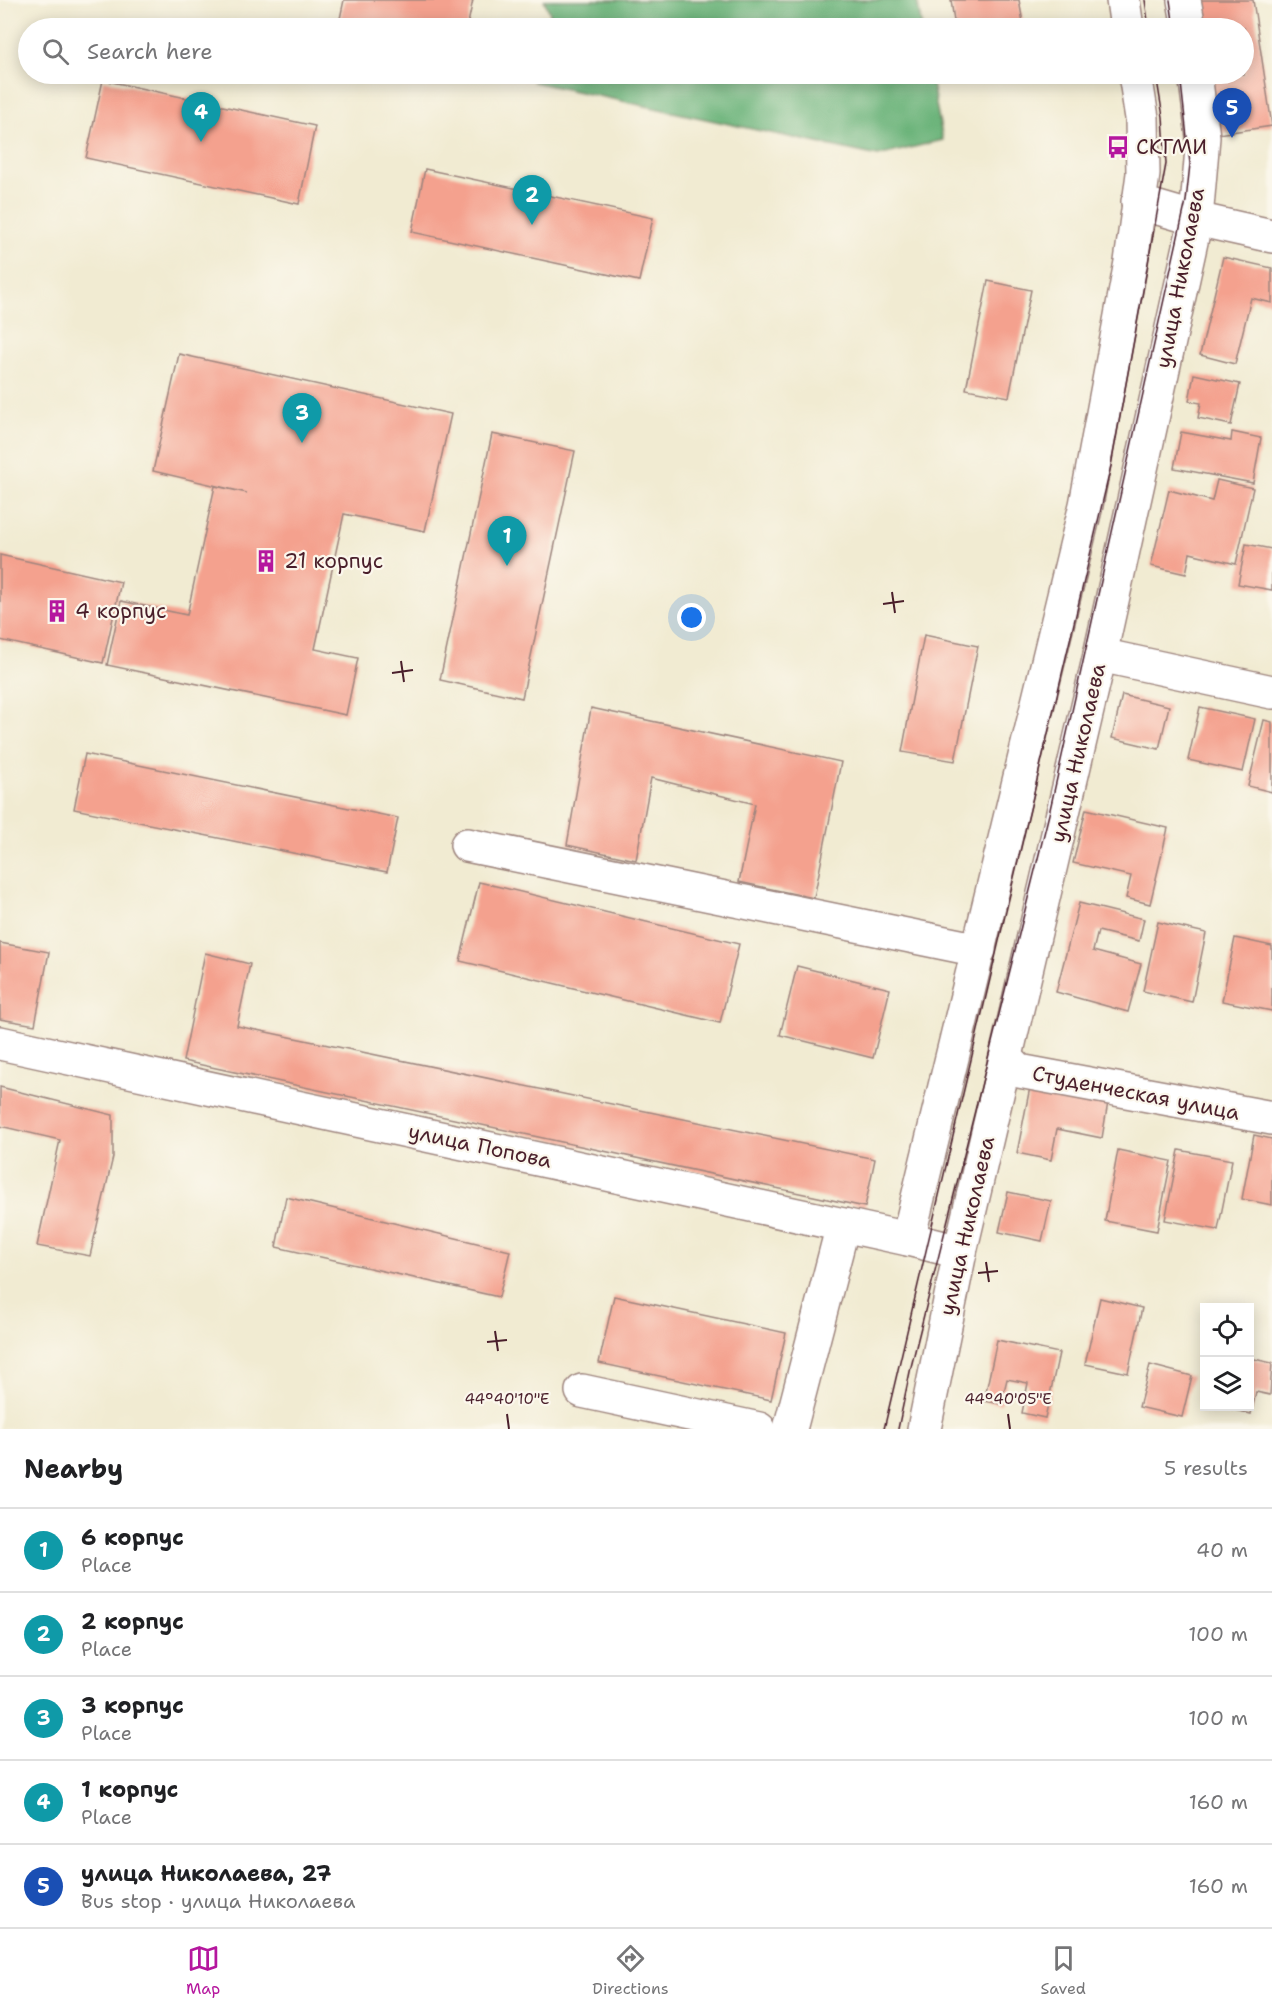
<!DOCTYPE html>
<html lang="en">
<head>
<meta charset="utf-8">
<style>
  body { margin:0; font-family:"Shantell Sans",sans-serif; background:#f6f6f6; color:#202124 }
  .controls { position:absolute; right:18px; bottom:18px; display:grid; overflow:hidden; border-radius:0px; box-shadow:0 3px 15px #0003 }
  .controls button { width:54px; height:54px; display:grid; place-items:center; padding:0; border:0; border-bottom:2px solid #e0e0e0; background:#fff; color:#202124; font:30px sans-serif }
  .you { position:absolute; left:692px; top:618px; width:21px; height:21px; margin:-15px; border:4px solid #fff; border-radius:50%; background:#1a73e8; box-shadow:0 0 0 9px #1a73e833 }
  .badge { display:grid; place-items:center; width:39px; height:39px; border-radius:50%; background:#b5179e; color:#fff; font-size:20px; font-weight:700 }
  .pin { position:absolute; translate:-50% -50px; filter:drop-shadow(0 2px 3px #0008) }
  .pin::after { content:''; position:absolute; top:32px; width:21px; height:18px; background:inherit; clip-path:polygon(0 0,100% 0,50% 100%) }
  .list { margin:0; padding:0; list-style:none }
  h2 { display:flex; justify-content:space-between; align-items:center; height:78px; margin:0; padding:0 24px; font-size:26px }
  h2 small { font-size:20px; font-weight:400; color:#757577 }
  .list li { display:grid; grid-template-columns:39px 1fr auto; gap:18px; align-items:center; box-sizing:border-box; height:84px; padding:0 24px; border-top:2px solid #e0e0e0 }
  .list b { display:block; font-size:22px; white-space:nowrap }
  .list p { margin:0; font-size:20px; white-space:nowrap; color:#757577 }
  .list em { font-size:20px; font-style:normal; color:#757577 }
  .icon { flex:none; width:33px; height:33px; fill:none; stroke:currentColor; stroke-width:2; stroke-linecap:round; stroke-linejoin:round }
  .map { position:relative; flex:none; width:1272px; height:1429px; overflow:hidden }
  .search { position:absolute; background:#fff; box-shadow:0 3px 15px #0003; left:18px; right:18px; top:18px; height:66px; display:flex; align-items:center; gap:15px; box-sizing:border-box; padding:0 21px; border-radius:33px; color:#757577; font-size:22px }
  .sheet { height:498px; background:#fff }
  nav { display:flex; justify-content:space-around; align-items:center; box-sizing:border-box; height:84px; border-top:2px solid #e0e0e0; background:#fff; font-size:16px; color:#757577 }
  nav a { display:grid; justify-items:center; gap:3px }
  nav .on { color:#b5179e }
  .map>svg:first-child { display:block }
  .forest { fill:#6cb47a; stroke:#5b6a52; stroke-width:1.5 }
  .building { fill:#f4a18e }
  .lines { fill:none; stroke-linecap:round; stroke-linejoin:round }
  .minor-casing { stroke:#9e857e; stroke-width:36 }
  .minor { stroke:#fff; stroke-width:33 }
  .tram { stroke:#4a1f2b; stroke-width:1.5 }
  .ticks { fill:none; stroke:#4a1f2b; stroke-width:2 }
  .labels { text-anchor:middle; stroke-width:4.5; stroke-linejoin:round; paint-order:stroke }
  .poi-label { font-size:21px; fill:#4a1f2b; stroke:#fbf7ec; text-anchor:start }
  .street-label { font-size:21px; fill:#4a1f2b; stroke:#fbf7ec }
  .ticks-label { font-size:15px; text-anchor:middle; fill:#4a1f2b; stroke:#fbf7ec; stroke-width:4.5; stroke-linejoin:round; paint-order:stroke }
</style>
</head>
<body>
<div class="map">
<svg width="1272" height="1429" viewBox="0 0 1272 1429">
  <rect width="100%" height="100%" fill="#fbf7ec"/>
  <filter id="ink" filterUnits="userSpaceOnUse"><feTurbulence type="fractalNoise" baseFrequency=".0167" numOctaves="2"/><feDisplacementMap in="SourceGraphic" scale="12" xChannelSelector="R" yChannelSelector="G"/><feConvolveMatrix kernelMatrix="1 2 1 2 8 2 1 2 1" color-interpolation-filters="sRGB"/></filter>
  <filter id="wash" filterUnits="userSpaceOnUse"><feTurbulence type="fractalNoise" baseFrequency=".008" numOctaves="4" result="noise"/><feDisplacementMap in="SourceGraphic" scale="24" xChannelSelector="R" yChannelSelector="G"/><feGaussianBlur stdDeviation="1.35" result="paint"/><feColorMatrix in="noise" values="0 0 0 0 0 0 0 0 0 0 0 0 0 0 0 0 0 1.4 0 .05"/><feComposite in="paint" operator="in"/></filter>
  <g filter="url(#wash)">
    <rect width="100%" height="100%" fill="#f1ebd2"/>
    <g class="forest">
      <path d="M544 0H917L922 28H547L550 13Z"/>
      <path d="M535 74H930L943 140 878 156 533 82Z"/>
    </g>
    <g id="blocks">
      <g class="building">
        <path d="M344 0H473L467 28H338Z"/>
        <path d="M951 0H1019L1024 28H955Z"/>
        <path d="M1200 0H1253L1272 126 1218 134 1210 74H1244V28H1204Z"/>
        <path d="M103 80 315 126 299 204 86 158Z"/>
        <path d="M425 169 653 218 639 281 412 232Z"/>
        <path d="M1223 257 1272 268V303L1251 298 1235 364 1200 355Z"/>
        <path d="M988 281 1031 290 1009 397 966 389Z"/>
        <path d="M179 354 451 414 425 531 344 514 315 649 358 658 346 715 107 665 121 601 187 615 215 486 247 493 153 471Z"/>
        <path d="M1194 374 1240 384 1231 425 1198 418 1201 403 1189 401Z"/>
        <path d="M1181 432 1231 441 1232 432 1261 438 1253 483 1174 468Z"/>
        <path d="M492 434 575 451 522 698 440 680Z"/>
        <path d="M1217 480 1253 488 1236 564 1190 553 1186 574 1151 566 1169 490 1212 501Z"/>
        <path d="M1246 544 1272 549V590L1238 584Z"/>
        <path d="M0 555 121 582 103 663 0 640Z"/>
        <path d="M924 635 978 646 955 761 902 752Z"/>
        <path d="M1122 695 1169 706 1159 749 1112 738Z"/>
        <path d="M1200 707 1255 719 1243 772 1188 760Z"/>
        <path d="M591 708 841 762 814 898 739 882 755 804 651 778 636 860 567 845Z"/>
        <path d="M1264 720 1272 722V792L1248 786Z"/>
        <path d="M85 754 398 818 387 872 74 809Z"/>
        <path d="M1086 809 1168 828 1150 904 1126 898 1131 876 1073 863Z"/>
        <path d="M479 882 739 944 720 1023 460 961Z"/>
        <path d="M1079 903 1144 919 1139 941 1098 931 1093 951 1141 964 1128 1012 1056 992Z"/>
        <path d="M1158 922 1206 933 1192 1002 1143 991Z"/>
        <path d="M1235 938 1272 946V1011L1222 1001Z"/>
        <path d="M0 943 49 952 35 1025 0 1019Z"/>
        <path d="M205 953 250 964 237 1026 875 1159 865 1207 183 1061Z"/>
        <path d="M797 966 890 989 873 1058 780 1035Z"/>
        <path d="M0 1087 113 1115V1157L90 1256 37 1246 60 1140 0 1126Z"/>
        <path d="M1030 1087 1108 1102 1102 1138 1057 1129 1051 1160 1017 1153Z"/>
        <path d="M1254 1135 1272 1139V1205L1242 1199Z"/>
        <path d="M1118 1150 1171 1161 1157 1231 1105 1221Z"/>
        <path d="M1179 1150 1232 1160 1218 1230 1165 1220Z"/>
        <path d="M1008 1192 1051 1201 1042 1241 999 1232Z"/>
        <path d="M286 1197 510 1251 499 1297 276 1247Z"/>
        <path d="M614 1296 786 1333 771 1400 599 1363Z"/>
        <path d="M1100 1298 1142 1308 1128 1373 1085 1364Z"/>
        <path d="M997 1340 1059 1353 1045 1418 1022 1413 1028 1383 1007 1379 1001 1404 984 1401Z"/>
        <path d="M1250 1358 1272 1363 1270 1395 1256 1392 1251 1414 1223 1407 1250 1406Z"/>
        <path d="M1150 1365 1192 1376 1182 1417 1139 1407Z"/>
      </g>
    </g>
  </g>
  <g filter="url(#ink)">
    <use href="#blocks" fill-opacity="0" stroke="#9e857e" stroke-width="1.5"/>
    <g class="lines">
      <g class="minor-casing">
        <g id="minor">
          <path d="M1123 0 1127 28"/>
          <path d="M1184 0 1189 28"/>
          <path d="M1138 202 1196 219 1272 236"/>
          <path d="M1100 655 1272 692"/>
          <path d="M467 845 979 950"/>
          <path d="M0 1043 908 1239 960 1252"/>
          <path d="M1006 1058 1019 1071 1272 1118"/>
          <path d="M908 1239 1086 505 1131 262 1143 174 1142 118 1135 74"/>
          <path d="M582 1391 759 1429"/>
          <path d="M790 1429 843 1225"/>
          <path d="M924 1429 960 1252 1100 655 1196 219 1203 137 1195 74"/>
        </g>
      </g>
      <use href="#minor" class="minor"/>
      <g class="tram">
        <path d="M1145 0 1149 28"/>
        <path d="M1170 0 1174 28"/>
        <path d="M884 1429 1111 466 1166 164 1163 117 1156 74"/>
        <path d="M898 1429 911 1367 1049 814 1186 201 1190 164 1180 74"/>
      </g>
    </g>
  </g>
  <path class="ticks" d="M892 592 895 613M883 604 904 601M401 661 404 682M392 673 413 670M986 1262 989 1282M978 1273 998 1271M495 1331 498 1351M487 1342 507 1340M507 1414 509 1429M1008 1414 1010 1429"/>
  <defs>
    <g id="bus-bare" transform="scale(1.8)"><path d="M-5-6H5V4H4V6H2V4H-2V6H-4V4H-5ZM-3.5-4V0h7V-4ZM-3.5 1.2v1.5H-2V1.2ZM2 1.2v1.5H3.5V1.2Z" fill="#b5179e" stroke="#fbf7ec" stroke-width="2.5" paint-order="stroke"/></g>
    <g id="building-bare" transform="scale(1.8)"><path d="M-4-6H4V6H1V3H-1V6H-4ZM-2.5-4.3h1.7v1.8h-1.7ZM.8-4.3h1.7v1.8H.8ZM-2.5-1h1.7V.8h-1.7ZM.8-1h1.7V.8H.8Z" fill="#b5179e" stroke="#fbf7ec" stroke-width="2.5" paint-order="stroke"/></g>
  </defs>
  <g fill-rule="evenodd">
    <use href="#bus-bare" x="1118" y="147"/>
    <use href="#building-bare" x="266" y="561"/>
    <use href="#building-bare" x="57" y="611"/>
  </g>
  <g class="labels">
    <g class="poi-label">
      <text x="1136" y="154">СКГМИ</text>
      <text x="284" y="568">21 корпус</text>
      <text x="75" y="618">4 корпус</text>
    </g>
    <g class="street-label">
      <text transform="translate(1180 278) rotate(-79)" y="7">улица Николаева</text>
      <text transform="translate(1078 753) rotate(-77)" y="7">улица Николаева</text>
      <text transform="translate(1136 1093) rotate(11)" y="7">Студенческая улица</text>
      <text transform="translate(480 1146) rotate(12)" y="7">улица Попова</text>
      <text transform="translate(967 1226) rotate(-77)" y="7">улица Николаева</text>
    </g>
  </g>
  <g class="ticks-label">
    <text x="507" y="1404">44°40'10"E</text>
    <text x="1008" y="1404">44°40'05"E</text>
  </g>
</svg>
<div class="controls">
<button><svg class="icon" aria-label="locate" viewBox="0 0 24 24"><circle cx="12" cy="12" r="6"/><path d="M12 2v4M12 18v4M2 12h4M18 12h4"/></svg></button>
<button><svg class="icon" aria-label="layers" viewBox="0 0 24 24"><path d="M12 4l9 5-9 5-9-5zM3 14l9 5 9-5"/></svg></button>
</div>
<div class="you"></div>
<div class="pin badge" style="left:507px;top:566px;background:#0f9aa8">1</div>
<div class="pin badge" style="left:532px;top:225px;background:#0f9aa8">2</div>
<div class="pin badge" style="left:302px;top:443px;background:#0f9aa8">3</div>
<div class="pin badge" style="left:201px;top:142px;background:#0f9aa8">4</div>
<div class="pin badge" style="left:1232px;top:138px;background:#1a4fb4">5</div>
<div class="search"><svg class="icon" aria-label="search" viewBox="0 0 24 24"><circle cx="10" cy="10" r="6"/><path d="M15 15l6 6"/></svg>Search here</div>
</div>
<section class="sheet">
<h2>Nearby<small>5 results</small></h2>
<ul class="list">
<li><span class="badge" style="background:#0f9aa8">1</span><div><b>6 корпус</b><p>Place</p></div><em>40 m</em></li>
<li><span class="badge" style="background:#0f9aa8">2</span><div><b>2 корпус</b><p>Place</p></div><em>100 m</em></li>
<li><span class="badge" style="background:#0f9aa8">3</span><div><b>3 корпус</b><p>Place</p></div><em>100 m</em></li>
<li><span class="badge" style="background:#0f9aa8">4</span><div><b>1 корпус</b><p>Place</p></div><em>160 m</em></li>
<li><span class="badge" style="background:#1a4fb4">5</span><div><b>улица Николаева, 27</b><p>Bus stop · улица Николаева</p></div><em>160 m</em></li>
</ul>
</section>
<nav>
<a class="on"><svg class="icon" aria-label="map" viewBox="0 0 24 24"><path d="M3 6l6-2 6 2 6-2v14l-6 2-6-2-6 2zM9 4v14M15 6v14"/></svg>Map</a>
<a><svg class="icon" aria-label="directions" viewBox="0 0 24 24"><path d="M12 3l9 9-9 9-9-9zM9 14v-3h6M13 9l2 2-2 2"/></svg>Directions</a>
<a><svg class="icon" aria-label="saved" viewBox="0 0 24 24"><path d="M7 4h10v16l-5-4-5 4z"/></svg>Saved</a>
</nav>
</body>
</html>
